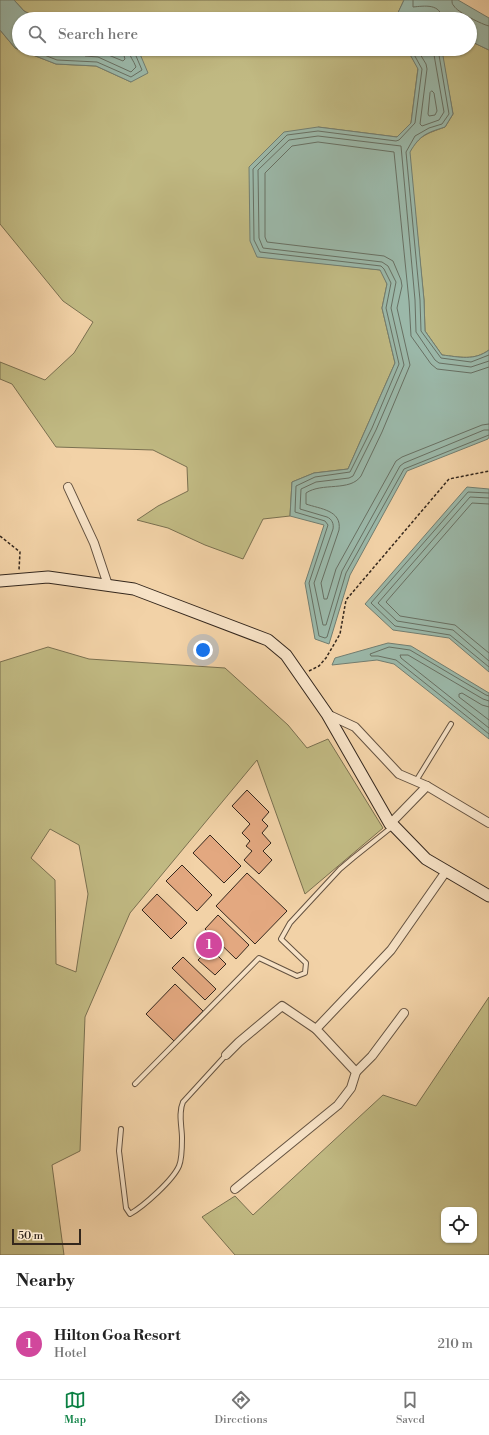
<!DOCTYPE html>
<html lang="en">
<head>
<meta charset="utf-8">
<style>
  body { margin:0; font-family:"Libre Bodoni",serif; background:#f2f2f2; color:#222 }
  .controls { position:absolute; right:12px; bottom:12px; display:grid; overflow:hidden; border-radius:8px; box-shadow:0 1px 3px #0004 }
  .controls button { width:36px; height:36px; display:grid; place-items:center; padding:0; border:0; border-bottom:1px solid #e0e0e0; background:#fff; color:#222; font:20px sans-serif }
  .scale { position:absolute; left:12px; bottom:10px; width:69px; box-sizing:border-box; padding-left:4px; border:2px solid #34271d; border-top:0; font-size:11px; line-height:14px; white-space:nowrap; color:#34271d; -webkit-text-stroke:3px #f7e2c6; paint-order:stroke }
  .you { position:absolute; left:203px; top:650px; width:14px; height:14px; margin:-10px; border:3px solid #fff; border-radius:50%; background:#1a73e8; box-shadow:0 0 0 6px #1a73e833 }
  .badge { display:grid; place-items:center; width:26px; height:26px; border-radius:50%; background:#0b8043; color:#fff; font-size:13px; font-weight:700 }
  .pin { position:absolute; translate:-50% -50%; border:2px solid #fff; box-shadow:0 1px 4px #0006 }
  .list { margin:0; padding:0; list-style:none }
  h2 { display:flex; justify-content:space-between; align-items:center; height:52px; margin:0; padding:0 16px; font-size:17px }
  h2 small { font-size:13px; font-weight:400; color:#767676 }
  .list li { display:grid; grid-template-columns:26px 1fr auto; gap:12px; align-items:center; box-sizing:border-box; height:72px; padding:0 16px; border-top:1px solid #e0e0e0 }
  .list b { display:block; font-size:15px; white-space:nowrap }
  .list p { margin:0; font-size:13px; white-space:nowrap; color:#767676 }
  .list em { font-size:13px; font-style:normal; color:#767676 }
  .icon { flex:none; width:22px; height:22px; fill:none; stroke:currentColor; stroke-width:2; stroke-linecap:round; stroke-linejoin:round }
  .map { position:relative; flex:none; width:489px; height:1255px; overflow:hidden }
  .search { position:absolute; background:#fff; box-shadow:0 1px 3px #0004; left:12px; right:12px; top:12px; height:44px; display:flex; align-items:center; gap:10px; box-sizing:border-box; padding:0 14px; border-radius:22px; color:#767676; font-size:15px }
  .sheet { height:124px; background:#fff }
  nav { display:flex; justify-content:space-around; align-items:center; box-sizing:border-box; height:56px; border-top:1px solid #e0e0e0; background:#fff; font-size:11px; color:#767676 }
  nav a { display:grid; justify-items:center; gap:2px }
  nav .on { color:#0b8043 }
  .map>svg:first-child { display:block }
  .green { fill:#c1ba83; stroke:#7a7050; fill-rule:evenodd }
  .water { fill:#9bb8a9; stroke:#727e71 }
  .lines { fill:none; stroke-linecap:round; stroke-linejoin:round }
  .shore { stroke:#687063; stroke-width:1 }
  .building { fill:#e3a880; stroke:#34271d }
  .lane-casing { stroke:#645240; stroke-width:6 }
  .street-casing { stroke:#645240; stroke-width:10 }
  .secondary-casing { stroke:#34271d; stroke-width:13 }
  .path { stroke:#34271d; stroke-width:1.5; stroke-dasharray:3 2; stroke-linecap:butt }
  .lane { stroke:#f7e2c6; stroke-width:4 }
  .street { stroke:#f7e2c6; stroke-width:8 }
  .secondary { stroke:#f7e2c6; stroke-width:11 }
</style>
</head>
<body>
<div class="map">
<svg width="489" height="1255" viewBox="0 0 489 1255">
  <rect width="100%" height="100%" fill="#f2d2a7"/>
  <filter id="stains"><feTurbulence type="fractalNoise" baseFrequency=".005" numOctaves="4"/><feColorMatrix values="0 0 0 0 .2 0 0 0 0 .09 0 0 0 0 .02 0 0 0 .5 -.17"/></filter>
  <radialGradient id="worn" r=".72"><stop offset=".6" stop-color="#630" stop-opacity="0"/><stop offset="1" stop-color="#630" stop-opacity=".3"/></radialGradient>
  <g class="green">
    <path d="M14 0H404L395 19H39L24 11Z"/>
    <path d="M0 30 15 48 56 64 96 66 131 82 141 54 136 49H407L418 68 411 123 397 137 318 127 257 256 381 270 387 284 382 308 395 363 348 469 314 473 292 482 290 516 263 519 243 559 205 545 168 528 137 520 158 506 188 491 187 467 153 450 56 447 12 384 0 379V362L45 380 74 353 93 322 63 301 0 224Z"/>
    <path d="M470 41 489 50V350C474 361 460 357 442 355L425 331 424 300 409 152C420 135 426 134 445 127L453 114 441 49H470Z"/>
    <path d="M48 647 89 659 225 668 288 725 307 748 328 739 383 828 305 894 257 760 130 913 85 1017 80 1151 52 1165 64 1255H0V662ZM50 829 79 845 88 894 76 972 56 964 55 880 31 858Z"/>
    <path d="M489 997V1255H235L202 1217 235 1196 253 1215 383 1095 416 1106ZM444 1210H474V1240H444Z"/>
  </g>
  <g class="water">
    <path d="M0 0H14L24 11 39 19H19V49H71L73 52 78 49H136L140 54 148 73 131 82 96 66 56 64 15 48 0 30Z"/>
    <path d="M404 0H458L489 18V50L470 41V19H436L430 15 416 16 418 19H395Z"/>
    <path d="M407 49 442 50 453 114 445 127C426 133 420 135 410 152L424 300 425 331 442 355C460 357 474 361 489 350V437L488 439 407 471 350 575 329 644 315 639 305 583 324 525 290 516 292 482 314 473 348 469 395 363 382 308 387 284 380 270 257 257 250 241 249 167 284 132 318 127 397 137 411 123 418 69Z"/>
    <path d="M467 487 489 489V672L449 638 393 630 365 604Z"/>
    <path d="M388 643 411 646 489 693V739L394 664 377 660 332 665 335 658Z"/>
  </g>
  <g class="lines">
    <g class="shore">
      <path d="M413 0V7C424 6 441 3 442 19"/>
      <path d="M452 0C452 3 452 4 454 6 457 12 483 25 489 26"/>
      <path d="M29 49 57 60 97 62 131 77 142 70 133 49"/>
      <path d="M84 49V54L85 56 98 57 131 72 136 67C134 61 129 56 128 49"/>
      <path d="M90 49 92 51 101 52 123 61 125 59 122 49"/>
      <path d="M411 49 422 69 415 123 399 140 396 141 318 131 287 135 253 169 254 240 260 252 381 266 384 269 391 283 386 308 399 364 372 428 350 472 315 477 296 486 295 512 325 521 328 525 309 583 319 636 325 638 327 637 346 573 404 469 489 435"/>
      <path d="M417 49 426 64 427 69 420 124 422 126 439 120 444 112 433 49"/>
      <path d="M438 49 449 114 442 124 429 128 415 136 406 152 420 300 421 331 441 358 471 362 489 355"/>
      <path d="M432 91 434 93 437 111 435 115 429 116 428 114 430 93Z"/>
      <path d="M489 361 471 367 439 363 435 360 416 332 415 300 401 146 318 136 289 140 258 170 259 238 263 248 382 262 388 266 396 282 391 308 404 365 376 430 353 476 349 478 316 482 301 489 300 509 327 517C332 519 334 524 333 529L314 583 323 625H326L342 571 400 466 404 463 484 430H489"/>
      <path d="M489 367 471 373 437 369 431 364 411 336 409 301 394 152 318 142 292 146 265 173V237L267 242 384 256 393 261 401 280 402 286 397 308 410 365 382 432 361 476C350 492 322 482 306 493V504C320 509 342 510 339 530L321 583 324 599H327L336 569 396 461 402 457 482 425 489 424"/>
      <path d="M489 493 468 492 371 603 395 626 450 635 489 667"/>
      <path d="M489 498 470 497 378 603 397 621 453 630 489 661"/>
      <path d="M489 504 472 503 386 602 400 616 455 625 489 653"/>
      <path d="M489 696 486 695 410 650 389 647 370 654 371 656H378L396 660 489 734"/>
      <path d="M489 701 483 699 408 655H400L401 658 489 728"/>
      <path d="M489 707 482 705 462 693 459 694V697L489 720"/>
    </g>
  </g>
  <g class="building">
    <path d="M247 790 269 812 262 820 268 826 262 833 271 843 263 851 272 860 259 874 244 860 252 851 246 846 250 841 242 833 250 824 232 806Z"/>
    <path d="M210 835 241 866 224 883 193 853Z"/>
    <path d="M182 865 212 895 197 911 166 881Z"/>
    <path d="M247 873 287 911 255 944 216 906Z"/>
    <path d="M157 894 187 923 171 939 142 910Z"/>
    <path d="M218 915 249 945 236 959 205 929Z"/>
    <path d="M210 948 226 964 215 975 198 960Z"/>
    <path d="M183 957 216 989 205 1000 172 968Z"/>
    <path d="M175 984 203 1011 174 1041 146 1014Z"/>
  </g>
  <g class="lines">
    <g class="lane-casing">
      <g id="lane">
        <path d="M416 781 451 724"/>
        <path d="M135 1084 259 958 297 976 305 973 306 963 281 939 290 923 340 869 353 858 393 826"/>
        <path d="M121 1129 119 1151 126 1208 130 1214C144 1206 173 1180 179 1166 182 1159 182 1146 182 1138 182 1127 178 1113 183 1102L226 1055"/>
      </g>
    </g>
    <g class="street-casing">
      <g id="street">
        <path d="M68 487 94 543 108 585"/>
        <path d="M327 714 355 727 399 774 427 786 489 823"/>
        <path d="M390 824 427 786"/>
        <path d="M226 1055 239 1042 282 1006 316 1029"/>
        <path d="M356 1072 372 1056 404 1013"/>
        <path d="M235 1189 338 1105 351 1088 356 1072 316 1029 391 950 447 870"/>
      </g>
    </g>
    <g class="secondary-casing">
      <path id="secondary" d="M0 581 48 577 134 589 268 640 286 655 327 714 390 824 394 826 426 859 489 896"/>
    </g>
    <g class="path">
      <path d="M0 536 20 552 19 570"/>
      <path d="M309 671 319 666 326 658 340 634 346 600 449 479 489 471"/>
    </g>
    <use href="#lane" class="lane"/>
    <use href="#street" class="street"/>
    <use href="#secondary" class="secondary"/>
  </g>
  <rect width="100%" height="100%" filter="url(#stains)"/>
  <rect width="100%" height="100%" fill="url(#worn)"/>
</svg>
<div class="controls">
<button><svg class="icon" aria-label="locate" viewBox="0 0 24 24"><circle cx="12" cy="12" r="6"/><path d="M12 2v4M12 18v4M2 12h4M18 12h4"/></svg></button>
</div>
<div class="scale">50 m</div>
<div class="you"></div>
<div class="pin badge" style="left:209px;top:945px;background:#d1479c">1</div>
<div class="search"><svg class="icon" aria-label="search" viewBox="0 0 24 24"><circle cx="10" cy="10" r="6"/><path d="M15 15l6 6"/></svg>Search here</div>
</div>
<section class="sheet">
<h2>Nearby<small></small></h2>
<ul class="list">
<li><span class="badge" style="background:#d1479c">1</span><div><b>Hilton Goa Resort</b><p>Hotel</p></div><em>210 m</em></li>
</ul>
</section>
<nav>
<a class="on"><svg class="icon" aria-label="map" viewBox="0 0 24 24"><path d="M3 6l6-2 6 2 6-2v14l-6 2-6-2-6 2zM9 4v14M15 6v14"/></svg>Map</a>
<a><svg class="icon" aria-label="directions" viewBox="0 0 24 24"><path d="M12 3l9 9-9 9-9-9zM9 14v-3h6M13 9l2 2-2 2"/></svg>Directions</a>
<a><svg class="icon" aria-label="saved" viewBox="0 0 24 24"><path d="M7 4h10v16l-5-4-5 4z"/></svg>Saved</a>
</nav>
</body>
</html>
